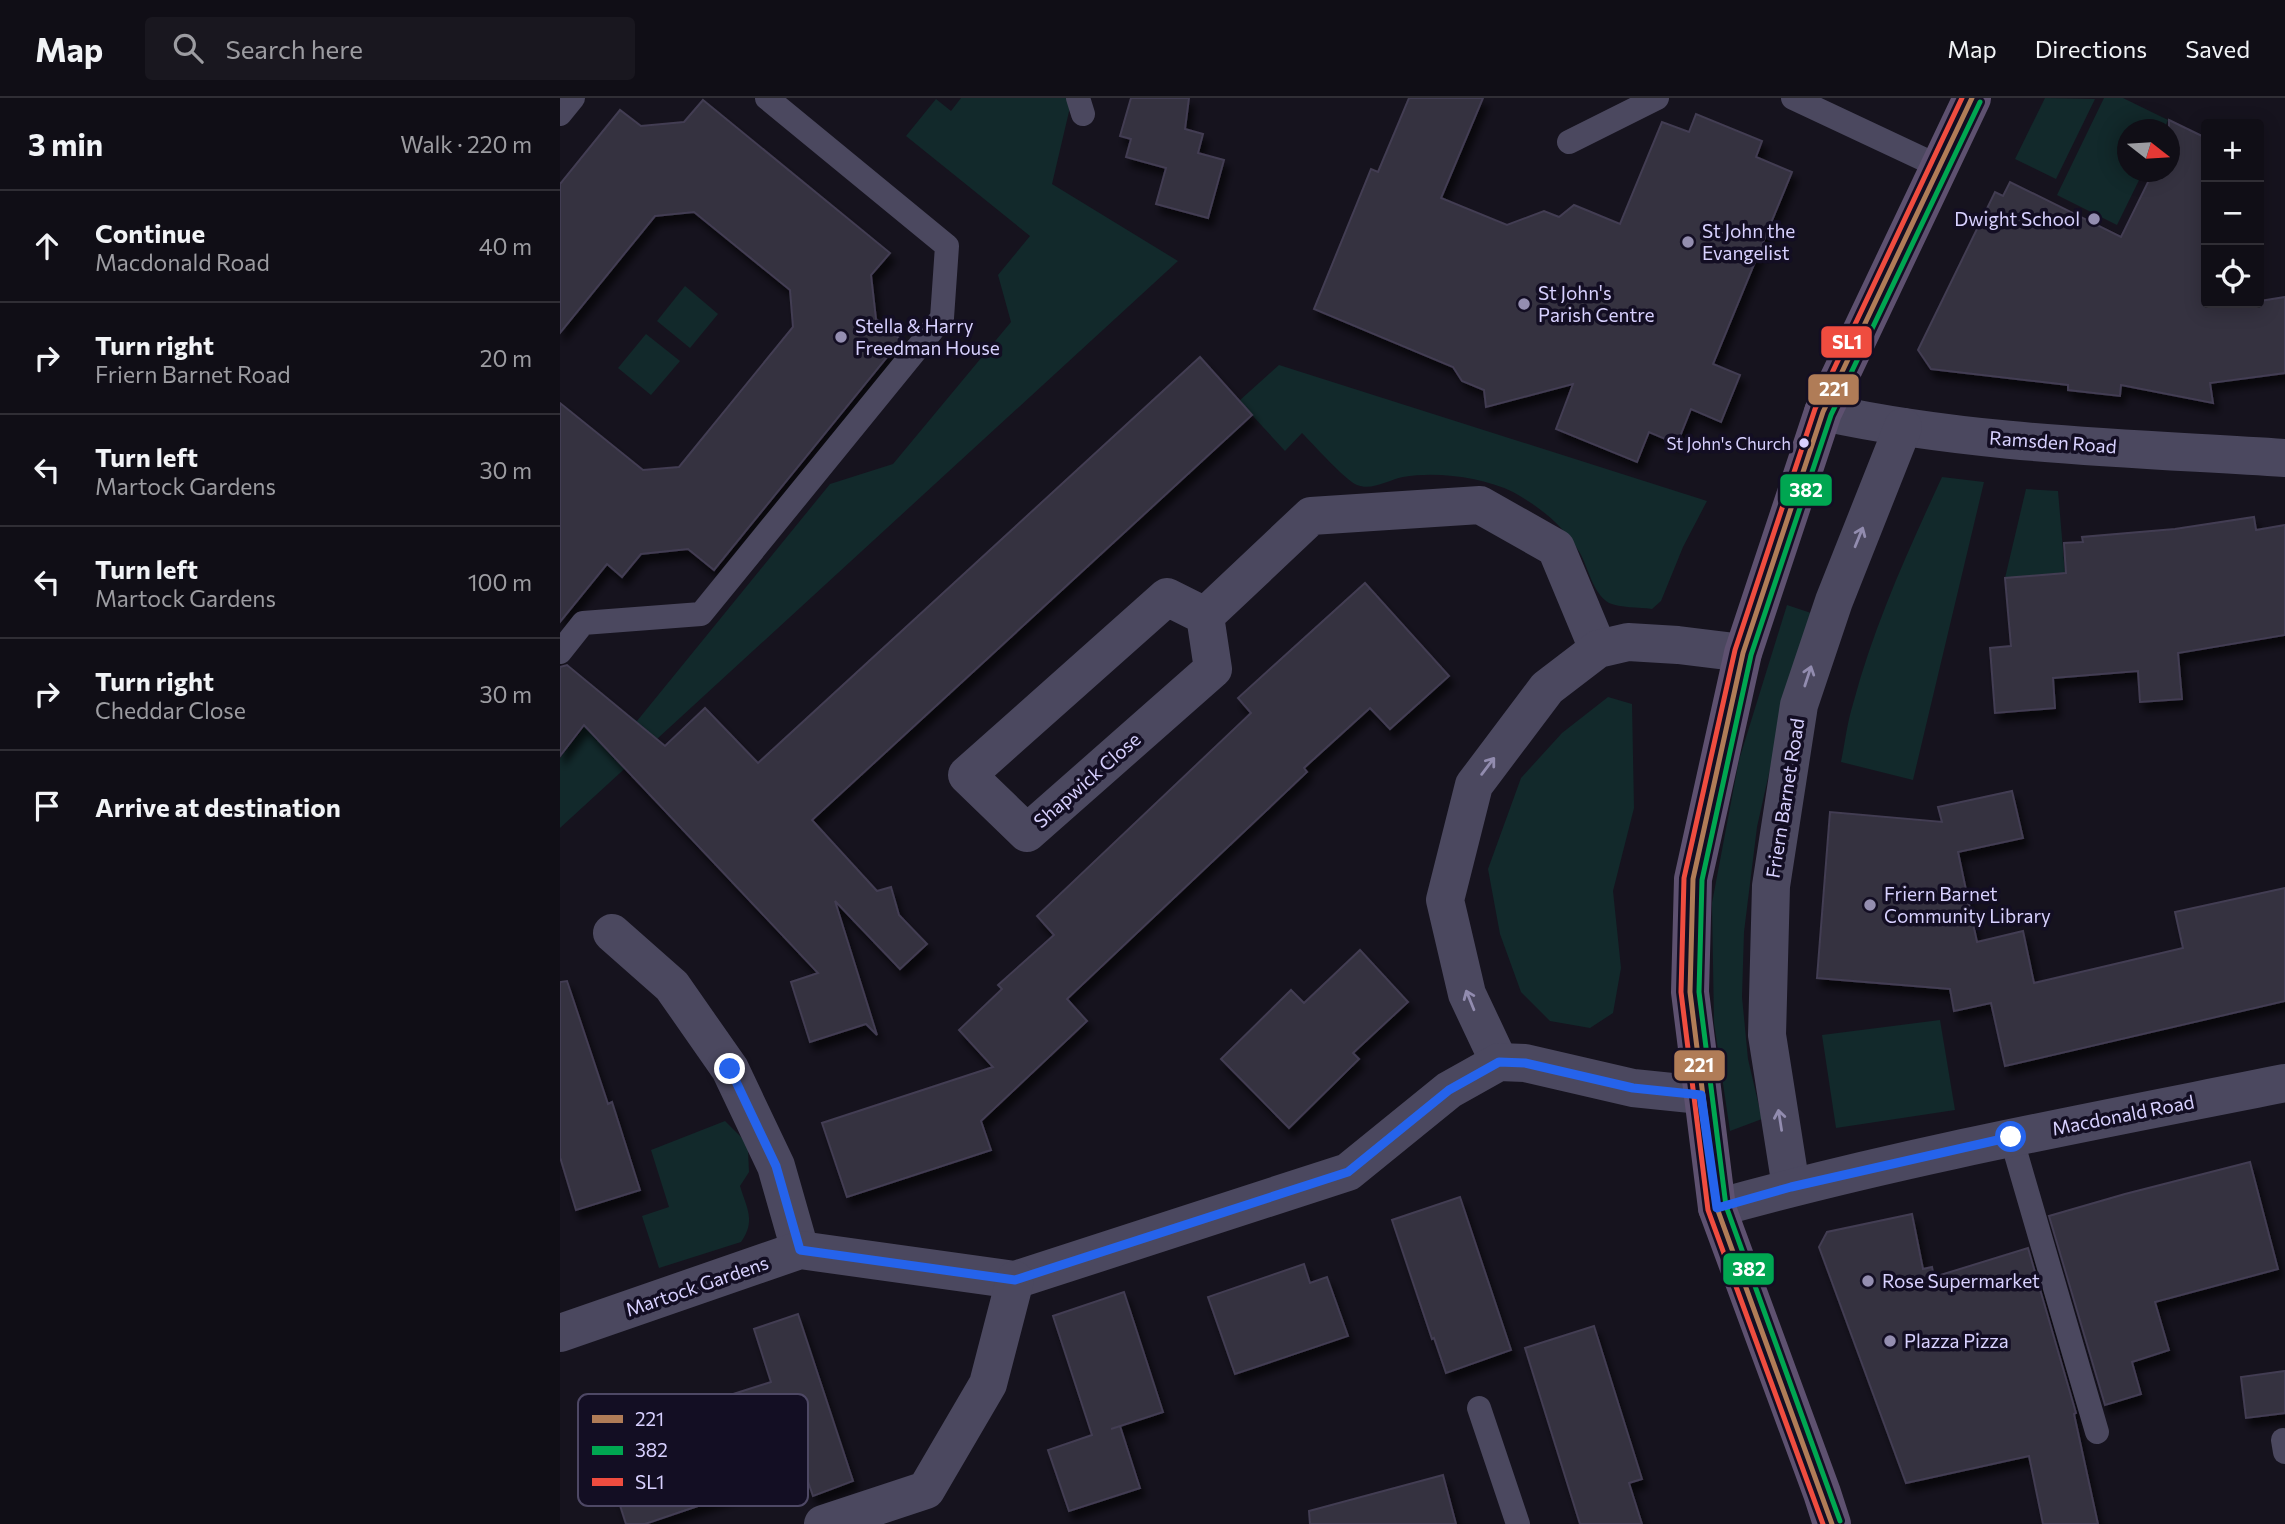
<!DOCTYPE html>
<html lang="en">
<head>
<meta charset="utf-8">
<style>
  body { margin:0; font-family:Commissioner,sans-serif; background:#19171f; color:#f1f3f6 }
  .controls { position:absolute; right:21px; top:21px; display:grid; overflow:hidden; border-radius:7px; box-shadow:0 4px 18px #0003 }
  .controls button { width:63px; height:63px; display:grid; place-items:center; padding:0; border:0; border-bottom:2px solid #302e35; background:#100e16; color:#f1f3f6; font:35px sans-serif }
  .compass { position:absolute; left:1557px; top:21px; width:63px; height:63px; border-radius:50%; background:#100e16; box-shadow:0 4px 18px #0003; rotate:107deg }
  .stop { position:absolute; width:21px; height:21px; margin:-16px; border:5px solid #2563eb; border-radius:50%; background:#fff }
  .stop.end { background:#2563eb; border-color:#fff; box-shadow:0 2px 7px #0008 }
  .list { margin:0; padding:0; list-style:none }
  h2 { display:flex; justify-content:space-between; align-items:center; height:91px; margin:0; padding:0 28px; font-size:30px }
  h2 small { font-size:23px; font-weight:400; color:#9c9ca1 }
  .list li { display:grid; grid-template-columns:46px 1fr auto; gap:21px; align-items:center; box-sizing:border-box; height:112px; padding:0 28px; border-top:2px solid #302e35 }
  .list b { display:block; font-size:26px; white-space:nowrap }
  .list p { margin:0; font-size:23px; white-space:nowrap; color:#9c9ca1 }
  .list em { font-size:23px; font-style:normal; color:#9c9ca1 }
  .icon { flex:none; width:38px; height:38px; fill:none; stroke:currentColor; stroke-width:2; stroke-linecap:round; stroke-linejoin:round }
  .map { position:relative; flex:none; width:1725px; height:1426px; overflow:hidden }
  header { display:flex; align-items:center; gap:42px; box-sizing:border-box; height:98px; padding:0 35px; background:#100e16; border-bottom:2px solid #302e35 }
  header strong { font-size:33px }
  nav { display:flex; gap:38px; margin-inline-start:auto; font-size:24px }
  .search { width:490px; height:63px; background:#19171f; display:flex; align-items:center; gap:18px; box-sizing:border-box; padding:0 24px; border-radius:7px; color:#9c9ca1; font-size:26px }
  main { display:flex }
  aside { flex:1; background:#100e16 }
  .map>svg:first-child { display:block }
  .green { fill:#12292b }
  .building { fill:#343140; stroke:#433d52; stroke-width:2; filter:url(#shadow) }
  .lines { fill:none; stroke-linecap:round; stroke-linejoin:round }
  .lane { stroke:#4b485f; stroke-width:24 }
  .street { stroke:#4b485f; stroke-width:38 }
  .primary { stroke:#5e5170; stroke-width:38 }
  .bus-1-casing { stroke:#130e23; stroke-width:10 }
  .bus-2-casing { stroke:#130e23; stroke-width:10 }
  .bus-3-casing { stroke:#130e23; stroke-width:10 }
  .bus-1 { stroke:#b07c57; stroke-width:5 }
  .bus-2 { stroke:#00a651; stroke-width:5 }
  .bus-3 { stroke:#ef4c3f; stroke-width:5 }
  .oneway { stroke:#928caf }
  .route { stroke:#2563eb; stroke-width:9 }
  .poi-dot { fill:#948eb0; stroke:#130e23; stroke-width:2.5 }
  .bus-dot { fill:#d8d1ff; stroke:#130e23; stroke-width:2.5 }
  .labels { text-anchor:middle; stroke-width:7; stroke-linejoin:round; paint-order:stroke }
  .bus-label { font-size:17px; fill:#d8d1ff; stroke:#130e23; text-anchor:end }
  .poi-label { font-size:19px; fill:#d8d1ff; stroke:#130e23; text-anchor:start }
  .street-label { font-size:19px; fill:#d8d1ff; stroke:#130e23 }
  .key { fill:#130e23; stroke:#4e4865; stroke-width:2 }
  .key-label { font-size:19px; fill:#d8d1ff }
  .line-badge { stroke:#130e23; stroke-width:2.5 }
  .badge-label { font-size:19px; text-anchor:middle; font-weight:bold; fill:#fff }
</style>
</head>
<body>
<header>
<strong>Map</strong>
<div class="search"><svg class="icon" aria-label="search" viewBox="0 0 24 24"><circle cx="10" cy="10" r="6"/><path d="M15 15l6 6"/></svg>Search here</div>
<nav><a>Map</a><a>Directions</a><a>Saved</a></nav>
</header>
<main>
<aside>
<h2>3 min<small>Walk · 220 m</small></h2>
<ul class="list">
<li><svg class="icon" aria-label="ahead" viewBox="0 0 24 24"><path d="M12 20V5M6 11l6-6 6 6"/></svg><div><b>Continue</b><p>Macdonald Road</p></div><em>40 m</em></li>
<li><svg class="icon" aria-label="right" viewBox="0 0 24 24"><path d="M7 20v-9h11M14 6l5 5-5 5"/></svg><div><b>Turn right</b><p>Friern Barnet Road</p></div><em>20 m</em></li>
<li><svg class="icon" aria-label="left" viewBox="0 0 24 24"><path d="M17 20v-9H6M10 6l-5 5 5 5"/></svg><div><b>Turn left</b><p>Martock Gardens</p></div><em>30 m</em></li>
<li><svg class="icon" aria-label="left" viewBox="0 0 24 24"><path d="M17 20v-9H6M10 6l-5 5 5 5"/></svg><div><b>Turn left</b><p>Martock Gardens</p></div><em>100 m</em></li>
<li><svg class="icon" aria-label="right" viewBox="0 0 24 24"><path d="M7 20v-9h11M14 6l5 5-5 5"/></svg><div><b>Turn right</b><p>Cheddar Close</p></div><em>30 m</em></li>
<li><svg class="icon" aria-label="arrive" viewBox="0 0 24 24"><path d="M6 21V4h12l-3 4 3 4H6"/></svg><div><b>Arrive at destination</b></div></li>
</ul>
</aside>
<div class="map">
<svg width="1725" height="1426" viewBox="0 0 1725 1426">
  <defs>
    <filter id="shadow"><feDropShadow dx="4.5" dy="8" stdDeviation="3.5" flood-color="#0009"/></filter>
  </defs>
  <rect width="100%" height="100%" fill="#16131e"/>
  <g class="green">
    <path d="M401 0H507L511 5 492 86 618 163 0 730V660L26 627 43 640 64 614 77 623 270 386 333 366 451 224 438 177 470 138 346 38 376 1 391 13Z"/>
    <path d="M1485 0 1535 1 1496 81 1455 61Z"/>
    <path d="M1544 0H1563L1608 22 1604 31 1568 32V74H1583L1557 127 1497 97Z"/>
    <path d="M125 188 158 216 130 250 97 223Z"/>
    <path d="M86 236 120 263 91 297 58 270Z"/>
    <path d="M719 267 1147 403 1123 449 1101 503 1092 511C1079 509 1060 510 1049 505 1033 496 1028 469 1020 455 1004 428 980 409 953 394 923 379 876 373 843 379 828 382 812 393 797 387 785 382 753 346 742 335L725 353 679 303Z"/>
    <path d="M1382 379 1424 384 1353 682 1281 664C1285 645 1287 625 1293 606 1314 527 1348 453 1382 379Z"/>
    <path d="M1466 391 1498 393 1505 475 1445 480Z"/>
    <path d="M1227 507 1254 516 1218 635 1197 729 1184 834 1182 899 1188 961 1202 1021 1170 1033 1154 925 1152 805 1179 662Z"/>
    <path d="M1048 599 1072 606 1074 710 1053 793 1061 870 1053 915 1030 930 990 923 961 894 940 836 928 771 961 680 1002 635Z"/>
    <path d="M1380 922 1395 1012 1276 1030 1262 937Z"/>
    <path d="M165 1023 191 1049 188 1052 189 1074 180 1088C187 1111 196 1123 181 1144L99 1170 82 1118 109 1109 91 1052Z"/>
  </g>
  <g class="building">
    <path d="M571 0H629L625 31 643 36 638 55 664 62 648 120 596 106 606 70 566 59 571 41 560 38Z"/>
    <path d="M849 0H923L881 100 947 127 984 113 999 119 1014 107 1060 126 1102 24 1129 34 1136 16 1202 43 1196 59 1232 74 1153 266 1180 277 1161 324 1131 311 1117 346 1089 334 1077 364 996 331 1013 286 926 309 924 292 902 283 893 269 754 211 811 71 818 74Z"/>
    <path d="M143 2 330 155 311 177 316 221 341 242 154 472 128 451 81 456 62 479 47 466 0 524V305L83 372 119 369 233 229 230 192 134 114 95 118 0 235V86L60 12 81 28 124 24Z"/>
    <path d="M1609 22 1646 40V205H1699V194L1700 203 1725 199V275L1650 285 1653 305 1561 287 1560 298 1508 292V287L1371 271 1358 252 1435 94 1443 98 1450 84 1561 139 1593 74H1609Z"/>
    <path d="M640 259 692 317 252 722 317 793 331 789 339 817 367 846 340 871 275 803 317 937 306 926 250 944 231 884 258 875 24 627 0 658V569L7 567 105 648 145 610 198 665Z"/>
    <path d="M1694 419 1696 432 1725 427V537L1618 555 1622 601 1580 604 1578 573 1493 580 1495 610 1435 615 1430 550 1451 548 1445 480 1506 475 1504 445 1523 444 1522 439 1615 431Z"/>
    <path d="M805 485 889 578 830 631 810 610 744 670 747 674 507 901 527 923 421 1023 431 1052 287 1099 262 1025 433 969 399 932 442 891 438 887 494 837 477 818 691 615 678 600Z"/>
    <path d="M1452 693 1463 740 1398 754 1417 844 1463 833 1474 885 1623 850 1615 814 1725 790V903L1445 968 1431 905 1394 913 1390 891 1257 880 1270 714 1382 724 1378 709Z"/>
    <path d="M800 852 848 904 793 955 799 961 729 1030 661 961 731 892 744 905Z"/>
    <path d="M7 883 48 1006 52 1004 80 1092 16 1112 0 1059V884Z"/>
    <path d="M1690 1064 1718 1171 1595 1204 1609 1252 1572 1264 1581 1296 1545 1307 1489 1118 1565 1096Z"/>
    <path d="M900 1099 951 1252 886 1275 874 1240 872 1241 832 1122Z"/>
    <path d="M1352 1116 1363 1171 1372 1169 1374 1179 1468 1150 1516 1315 1514 1316 1538 1426H1483L1469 1358 1346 1385 1259 1149 1267 1134Z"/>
    <path d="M744 1166 750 1185 767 1179 788 1238 675 1276 648 1199Z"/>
    <path d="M564 1194 603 1314 551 1331 560 1328 580 1390 509 1413 488 1352 532 1337 493 1218Z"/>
    <path d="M238 1216 293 1383 253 1398 244 1372 85 1426H66L38 1339 211 1284 194 1231Z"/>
    <path d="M1034 1228 1082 1381 1069 1385 1082 1426H1020L965 1250Z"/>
    <path d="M1725 1273V1315L1686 1320 1681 1279Z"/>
    <path d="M883 1377 896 1426H750L749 1413Z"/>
  </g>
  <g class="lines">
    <g class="lane">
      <path d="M518 0 523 16"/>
      <path d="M1233 0 1378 68"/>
      <path d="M0 16 13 0"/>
      <path d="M1009 44 1097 0"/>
      <path d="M0 554 23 525 141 516 382 220 387 148 207 0"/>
      <path d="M1451 1039 1537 1334"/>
      <path d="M919 1310 958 1426"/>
      <path d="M1723 1342 1725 1354"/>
    </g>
    <g class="street">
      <path d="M1263 314C1414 347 1571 350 1725 360"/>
      <path d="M645 518 653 571 467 735 407 677 607 499 645 518 751 418 920 407 996 450 1038 551"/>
      <path d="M52 835 112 888 170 971 216 1068 240 1152"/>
      <path d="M939 964 907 896 885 802 914 687 987 590 1038 551 1068 544 1118 547 1183 555"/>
      <path d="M1231 1089 1207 937 1211 788 1239 607 1274 503 1343 329"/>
      <path d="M1157 1110C1343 1058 1535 1023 1725 985"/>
      <path d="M0 1235 240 1152 455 1182 788 1074 889 992 939 964 965 965 1073 990 1141 997"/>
      <path d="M263 1426 366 1392 428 1286 455 1182"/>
    </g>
    <path class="primary" d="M1272 1426 1262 1395 1157 1110 1130 894 1133 781 1183 555 1263 314 1412 0"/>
    <g class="bus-1-casing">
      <path id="bus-1" d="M1272 1426 1157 1110 1130 894 1133 781 1183 555 1263 314 1412 0"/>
    </g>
    <g class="bus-2-casing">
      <path id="bus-2" d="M1280 1423 1166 1108 1139 894 1142 782 1191 557 1271 317 1420 4"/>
    </g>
    <g class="bus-3-casing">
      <path id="bus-3" d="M1263 1426 1148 1112 1121 894 1124 780 1175 552 1255 311 1402 0"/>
    </g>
    <use href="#bus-1" class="bus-1"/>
    <use href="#bus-2" class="bus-2"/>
    <use href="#bus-3" class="bus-3"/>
  </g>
  <defs><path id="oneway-shaft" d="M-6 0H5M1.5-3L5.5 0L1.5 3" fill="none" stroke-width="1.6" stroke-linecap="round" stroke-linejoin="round" transform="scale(1.75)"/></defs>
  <g class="oneway">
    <use href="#oneway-shaft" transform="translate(1299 439) rotate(-68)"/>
    <use href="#oneway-shaft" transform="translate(1248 578) rotate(-72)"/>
    <use href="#oneway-shaft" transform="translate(928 668) rotate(-53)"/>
    <use href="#oneway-shaft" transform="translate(910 902) rotate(-112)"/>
    <use href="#oneway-shaft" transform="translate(1220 1022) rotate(-99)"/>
  </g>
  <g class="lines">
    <path class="route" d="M170 971 216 1068 240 1152 455 1182 788 1074 889 992 939 964 965 965 1073 990 1141 997 1157 1110 1231 1089 1451 1039"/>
  </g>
  <g class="poi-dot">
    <circle cx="1534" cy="121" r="7"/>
    <circle cx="1128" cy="144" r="7"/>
    <circle cx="964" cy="206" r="7"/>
    <circle cx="281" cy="239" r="7"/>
    <circle cx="1310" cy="807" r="7"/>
    <circle cx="1308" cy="1183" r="7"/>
    <circle cx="1330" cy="1243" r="7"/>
  </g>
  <circle class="bus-dot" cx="1244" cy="345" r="6"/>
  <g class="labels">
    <g class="bus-label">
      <text x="1231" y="352">St John's Church</text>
    </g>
    <g class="poi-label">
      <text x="1520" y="128" text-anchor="end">Dwight School</text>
      <text x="1142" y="140">St John the<tspan x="1142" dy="22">Evangelist</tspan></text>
      <text x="978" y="202">St John's<tspan x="978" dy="22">Parish Centre</tspan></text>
      <text x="295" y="235">Stella &amp; Harry<tspan x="295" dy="22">Freedman House</tspan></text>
      <text x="1324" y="803">Friern Barnet<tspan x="1324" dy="22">Community Library</tspan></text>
      <text x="1322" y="1190">Rose Supermarket</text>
      <text x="1344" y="1250">Plazza Pizza</text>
    </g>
    <g class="street-label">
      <text transform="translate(1493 344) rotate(4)" y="7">Ramsden Road</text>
      <text transform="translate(527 682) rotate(-41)" y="7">Shapwick Close</text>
      <text transform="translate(1225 700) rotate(-81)" y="7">Friern Barnet Road</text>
      <text transform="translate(1563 1017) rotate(-11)" y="7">Macdonald Road</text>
      <text transform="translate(137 1188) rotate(-19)" y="7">Martock Gardens</text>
    </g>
  </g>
  <rect x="18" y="1296" width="230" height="112" rx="10" class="key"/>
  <rect x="32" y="1317" width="31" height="8" fill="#b07c57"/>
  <rect x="32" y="1348" width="31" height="9" fill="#00a651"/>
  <rect x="32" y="1380" width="31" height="8" fill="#ef4c3f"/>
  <g class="key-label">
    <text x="75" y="1328">221</text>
    <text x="75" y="1359">382</text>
    <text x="75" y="1391">SL1</text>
  </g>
  <g class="line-badge">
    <rect x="1260" y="227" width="53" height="34" rx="7" fill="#ef4c3f"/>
    <rect x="1247" y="275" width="53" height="33" rx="7" fill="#b07c57"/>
    <rect x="1219" y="375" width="54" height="34" rx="7" fill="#00a651"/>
    <rect x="1113" y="951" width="53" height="33" rx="7" fill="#b07c57"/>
    <rect x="1162" y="1154" width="53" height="34" rx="7" fill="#00a651"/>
  </g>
  <g class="badge-label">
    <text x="1287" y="251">SL1</text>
    <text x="1274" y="298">221</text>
    <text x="1246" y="399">382</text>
    <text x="1139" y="974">221</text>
    <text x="1189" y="1178">382</text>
  </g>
</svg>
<div class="controls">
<button>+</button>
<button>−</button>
<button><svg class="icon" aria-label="locate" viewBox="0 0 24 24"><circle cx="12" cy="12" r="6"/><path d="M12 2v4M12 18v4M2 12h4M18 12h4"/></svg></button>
</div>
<svg class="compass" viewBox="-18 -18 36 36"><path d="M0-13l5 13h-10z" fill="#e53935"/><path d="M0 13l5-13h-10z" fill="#9c9ca1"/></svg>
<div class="stop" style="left:1451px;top:1039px"></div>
<div class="stop end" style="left:170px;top:971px"></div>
</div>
</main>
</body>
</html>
